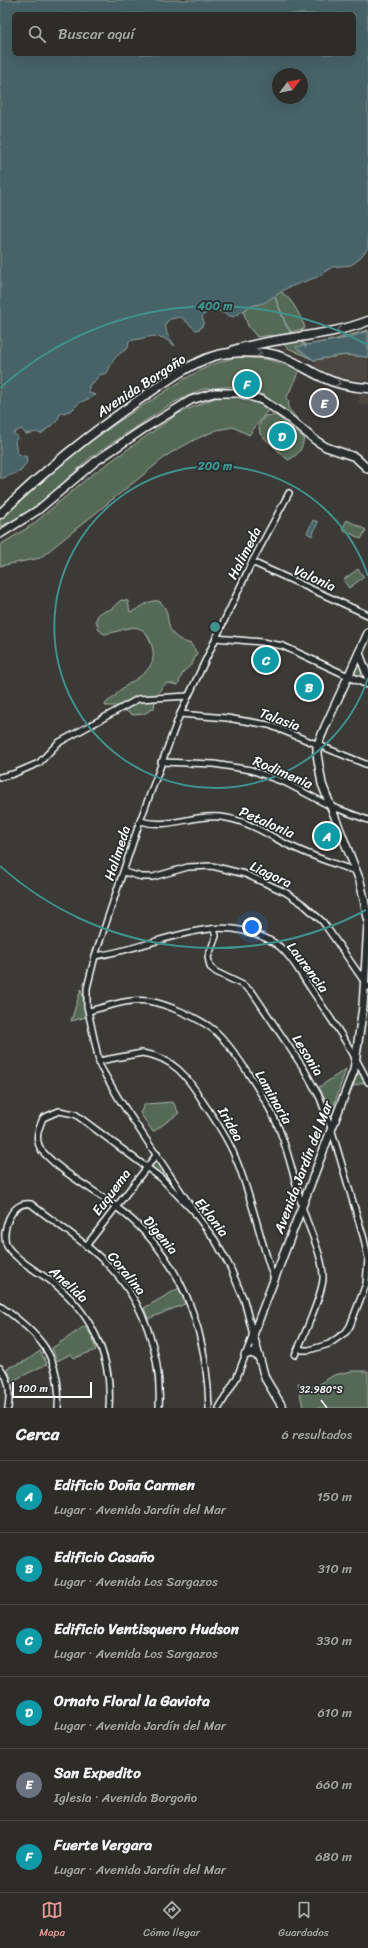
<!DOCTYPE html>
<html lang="es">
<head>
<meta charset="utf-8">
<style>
  body { margin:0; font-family:Sriracha,sans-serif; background:#353431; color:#f1f3f6 }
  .compass { position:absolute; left:272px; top:68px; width:36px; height:36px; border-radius:50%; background:#2d2c29; box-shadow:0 4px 16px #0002; rotate:58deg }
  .scale { position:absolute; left:12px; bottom:10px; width:80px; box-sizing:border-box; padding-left:4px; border:2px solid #fff; border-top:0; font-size:11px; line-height:14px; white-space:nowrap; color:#fff; -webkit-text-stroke:3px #2a2d2e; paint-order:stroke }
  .you { position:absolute; left:252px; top:927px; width:14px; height:14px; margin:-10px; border:3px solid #fff; border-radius:50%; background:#1a73e8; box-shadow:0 0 0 6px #1a73e833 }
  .badge { display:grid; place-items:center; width:26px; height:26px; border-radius:50%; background:#e69b98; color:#fff; font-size:13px; font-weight:700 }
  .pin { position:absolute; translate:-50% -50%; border:2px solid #fff; box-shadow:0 1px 4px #0006 }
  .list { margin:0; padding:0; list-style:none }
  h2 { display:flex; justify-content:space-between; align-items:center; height:52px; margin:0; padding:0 16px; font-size:17px }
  h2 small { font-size:13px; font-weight:400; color:#a7a7a8 }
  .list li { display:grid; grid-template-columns:26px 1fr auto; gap:12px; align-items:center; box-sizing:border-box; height:72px; padding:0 16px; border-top:1px solid #484846 }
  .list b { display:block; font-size:15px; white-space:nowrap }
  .list p { margin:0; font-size:13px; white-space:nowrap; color:#a7a7a8 }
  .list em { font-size:13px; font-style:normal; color:#a7a7a8 }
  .icon { flex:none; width:22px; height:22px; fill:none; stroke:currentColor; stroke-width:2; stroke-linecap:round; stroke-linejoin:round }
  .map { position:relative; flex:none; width:368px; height:1408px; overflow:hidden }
  .search { position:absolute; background:#2d2c29; box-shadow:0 4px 16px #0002; left:12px; right:12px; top:12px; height:44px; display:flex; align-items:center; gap:10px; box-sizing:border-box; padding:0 14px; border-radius:6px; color:#a7a7a8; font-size:15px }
  .sheet { height:484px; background:#2d2c29 }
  nav { display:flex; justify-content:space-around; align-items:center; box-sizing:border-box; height:56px; border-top:1px solid #484846; background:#2d2c29; font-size:11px; color:#a7a7a8 }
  nav a { display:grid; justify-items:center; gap:2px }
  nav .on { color:#e69b98 }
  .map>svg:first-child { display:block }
  .built { fill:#4c4741 }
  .green { fill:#546b57; stroke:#aab5ab }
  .water { fill:#466467; stroke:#90a2a4; fill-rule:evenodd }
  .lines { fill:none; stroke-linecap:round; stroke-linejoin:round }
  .stream { stroke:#90a2a4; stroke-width:1.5 }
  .street-casing { stroke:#fff; stroke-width:8 }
  .secondary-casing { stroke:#fff; stroke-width:10 }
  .primary-casing { stroke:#fff; stroke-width:11 }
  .street { stroke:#2a2d2e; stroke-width:5 }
  .secondary { stroke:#2a2d2e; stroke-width:7 }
  .primary { stroke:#2a2d2e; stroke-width:8 }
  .oneway { stroke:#6a6c6d }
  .ticks { fill:none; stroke:#fff; stroke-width:1.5 }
  .ring { fill:none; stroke:#3f918b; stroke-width:2 }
  .labels { text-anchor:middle; stroke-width:3.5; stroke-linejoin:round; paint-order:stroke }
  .street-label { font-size:14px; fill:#fff; stroke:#2a2d2e }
  .ticks-label { font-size:10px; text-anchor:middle; fill:#fff; stroke:#2a2d2e; stroke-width:3.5; stroke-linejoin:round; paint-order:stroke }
  .centre { fill:#3f918b; stroke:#2a2d2e; stroke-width:2 }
  .ring-label { font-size:12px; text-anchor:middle; font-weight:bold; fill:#3f918b; stroke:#2a2d2e; stroke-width:3.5; stroke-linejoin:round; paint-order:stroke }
</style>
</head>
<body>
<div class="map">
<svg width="368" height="1408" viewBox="0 0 368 1408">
  <rect width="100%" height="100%" fill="#3c3a37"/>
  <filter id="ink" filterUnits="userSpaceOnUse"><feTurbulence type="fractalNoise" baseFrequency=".025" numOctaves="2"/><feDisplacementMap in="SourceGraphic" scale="8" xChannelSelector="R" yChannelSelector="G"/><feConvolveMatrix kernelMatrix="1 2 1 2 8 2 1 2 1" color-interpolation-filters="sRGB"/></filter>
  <g filter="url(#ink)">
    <g class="built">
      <path d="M345 355 368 357V381L337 377 316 367 314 360Z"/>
      <path d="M360 390 368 391V405H359Z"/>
    </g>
    <g class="green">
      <path d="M275 288C292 297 297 310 305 327L304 329 289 332 307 345 333 340 368 330V357L345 355 314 360 288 348 272 335 257 337 248 326 241 304Z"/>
      <path d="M239 357 266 359 300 369 286 399 289 402 288 408 309 432 265 396 237 386 203 389 171 404 91 457 44 500 25 514 0 527V519C17 506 31 490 47 476 83 445 123 418 163 393 187 377 210 362 239 357Z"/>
      <path d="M240 396 264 406 269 409 249 435 233 427 217 430 196 439 169 454 40 558 0 566V545L32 525 90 476 179 413 215 398Z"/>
      <path d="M276 415 304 438C302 449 299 455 288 460L260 434 259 425 265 416Z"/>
      <path d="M347 520 366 530 361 539 342 529Z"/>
      <path d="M358 569 364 577 349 588 343 580Z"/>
      <path d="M121 600 128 601 130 612C141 609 148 599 159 601 176 614 157 634 191 644L197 653 192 664 183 672 178 685 168 683C162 685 161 691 156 694L154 708 144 714 133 715 117 706H105C106 701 109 701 113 698 116 696 116 693 119 691 134 678 159 672 152 646 142 614 123 633 104 634L99 630 96 620 99 613 111 609Z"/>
      <path d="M358 665 364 674 363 678 353 674Z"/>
      <path d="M81 989 87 1017 71 1021Z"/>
      <path d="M346 1069 333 1108 329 1106 319 1087Z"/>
      <path d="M358 1074H361L365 1082 351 1087 356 1075Z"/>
      <path d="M173 1102 179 1113 153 1132 140 1113 145 1104Z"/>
      <path d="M156 1160 177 1189 150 1165Z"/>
      <path d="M179 1288 185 1304 148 1319 144 1308Z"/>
      <path d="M85 1326 92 1336 96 1350 74 1358 71 1354 57 1361 52 1348Z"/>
      <path d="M40 1351 47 1364 12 1381 7 1368 26 1361Z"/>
      <path d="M352 1371H368V1408H303L298 1383 315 1387 334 1375Z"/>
    </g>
    <g class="water">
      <path d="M0 0H368V248L357 261 351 265 332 267 317 277 287 288 264 303 251 306 233 317 219 311 206 313 202 317 204 323 200 329 196 330 181 317 170 319 165 324 167 334 175 346 164 338 153 336 129 341 128 348C113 358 115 357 107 373L99 375 94 382 89 385V393L96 395 79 403 72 410 60 414 57 421 41 434 36 432 26 434 21 429 13 433 18 437 15 441 17 453 23 456H26L27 462 21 471 3 478H0ZM14 14H354V54H14ZM278 74H302V98H278Z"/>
      <path d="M368 331V357L345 355 314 360 295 347 347 338Z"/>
      <path d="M313 520 318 522 312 536 307 533Z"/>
    </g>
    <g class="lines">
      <g class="stream">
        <path d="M275 297 286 325 293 335"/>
        <path d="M299 340 306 347"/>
      </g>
      <g class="street-casing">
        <g id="street">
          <path d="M252 562 368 615"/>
          <path d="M216 638 262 642 283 646 348 676"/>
          <path d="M180 714 227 718 269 725 368 765"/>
          <path d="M161 762 214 764 251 770 286 783 330 806 368 820"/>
          <path d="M0 777 13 774 39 763 58 743 138 699 188 696"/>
          <path d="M140 821C170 830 197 812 227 818 249 822 269 835 288 845 310 855 333 864 356 871"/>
          <path d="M124 872 142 877H153L188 867 212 866 245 874 285 892 303 904 323 922 368 987"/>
          <path d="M214 929 216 936 208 957 210 967 216 972 243 985 253 993 304 1069 320 1098 331 1128 364 1239 368 1258 366 1284 350 1326 346 1332 329 1344 309 1350H302L299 1347"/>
          <path d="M95 956C134 951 171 933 210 929 233 926 262 933 280 947 293 958 301 975 311 989 331 1019 352 1049 368 1082"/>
          <path d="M89 1011C107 1007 129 998 148 1001 167 1004 199 1018 214 1030 234 1047 272 1108 281 1134 290 1158 295 1182 302 1206 308 1228 324 1257 323 1279 322 1294 302 1341 295 1355"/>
          <path d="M99 1061 142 1053C173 1057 188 1077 203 1102 214 1118 225 1134 233 1152 251 1192 259 1237 274 1279"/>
          <path d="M191 1209 161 1178 75 1114 59 1111 43 1118C38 1130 34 1139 42 1151 62 1173 91 1188 115 1206 181 1255 207 1328 209 1408"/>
          <path d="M196 1215 215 1240 230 1267 244 1300 253 1335 237 1377 219 1408"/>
          <path d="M198 1217 119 1099 100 1066 87 1006V988L95 956 140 821 180 714 252 562 289 493"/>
          <path d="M86 1246 157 1154"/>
          <path d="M0 1306C39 1333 62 1357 58 1408"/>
          <path d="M0 1368C11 1380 10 1393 8 1408"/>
          <path d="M109 1408C113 1356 90 1309 48 1279 36 1271 14 1258 7 1246 0 1232 11 1200 31 1204 55 1223 83 1240 105 1262 144 1300 162 1354 159 1408"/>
        </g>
      </g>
      <g class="secondary-casing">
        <g id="secondary">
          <path d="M0 534 38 510 96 461 142 430 191 400 214 393H239L262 400 286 416 315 440 326 447 355 457 368 469"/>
          <path d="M368 633 325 727 317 746V754L322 784 360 881 368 918"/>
          <path d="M359 653 368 677"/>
          <path d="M348 676 368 684"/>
          <path d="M245 1355 252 1353 258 1356"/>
          <path d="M283 1408 265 1378 253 1335 354 1070 363 1007 368 924"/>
        </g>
      </g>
      <g class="primary-casing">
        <g id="primary">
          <path d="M234 350C278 336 325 338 368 321"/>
          <path d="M0 514C47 468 90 434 143 397 165 382 189 364 214 356 230 351 249 352 266 353 289 356 304 369 324 378 338 385 353 387 368 388"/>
        </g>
      </g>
      <use href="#street" class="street"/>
      <use href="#secondary" class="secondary"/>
      <use href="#primary" class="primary"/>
    </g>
    <defs><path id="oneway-chevron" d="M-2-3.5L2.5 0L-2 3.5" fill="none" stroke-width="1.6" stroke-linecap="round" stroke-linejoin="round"/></defs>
    <g class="oneway">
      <use href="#oneway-chevron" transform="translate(339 330) rotate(168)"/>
      <use href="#oneway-chevron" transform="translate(259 353) rotate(4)"/>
      <use href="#oneway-chevron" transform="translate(338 383) rotate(17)"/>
    </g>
  </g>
  <path class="ticks" d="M321 1400 327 1408"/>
  <g class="ring">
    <path d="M368 678A161 161 0 1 1 368 576"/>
    <path d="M366 910A321 321 0 0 1 0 866M0 388A321 321 0 0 1 366 344"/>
  </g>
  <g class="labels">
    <g class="street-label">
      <text transform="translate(141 385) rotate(-33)" y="5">Avenida Borgoño</text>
      <text transform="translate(244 553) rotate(-63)" y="5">Halimeda</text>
      <text transform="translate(315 578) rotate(24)" y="5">Valonia</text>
      <text transform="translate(280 719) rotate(20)" y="5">Talasia</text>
      <text transform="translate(283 772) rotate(23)" y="5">Rodimenia</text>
      <text transform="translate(267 822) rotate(24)" y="5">Petalonia</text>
      <text transform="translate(117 853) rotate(-72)" y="5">Halimeda</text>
      <text transform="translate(271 874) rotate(25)" y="5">Liagora</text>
      <text transform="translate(308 967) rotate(53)" y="5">Laurencia</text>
      <text transform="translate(308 1055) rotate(58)" y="5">Lesonia</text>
      <text transform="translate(274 1097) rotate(60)" y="5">Laminaria</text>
      <text transform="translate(231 1124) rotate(60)" y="5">Iridea</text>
      <text transform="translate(303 1167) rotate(-69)" y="5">Avenida Jardín del Mar</text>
      <text transform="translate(111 1192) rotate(-53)" y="5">Euquema</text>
      <text transform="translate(212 1217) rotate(52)" y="5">Eklonia</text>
      <text transform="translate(161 1235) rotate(50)" y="5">Digenia</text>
      <text transform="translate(127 1273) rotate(51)" y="5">Coralina</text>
      <text transform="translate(69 1284) rotate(42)" y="5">Anelida</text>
    </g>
  </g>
  <g class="ticks-label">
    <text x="321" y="1393">32.980°S</text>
  </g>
  <circle cx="215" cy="627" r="6" class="centre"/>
  <g class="ring-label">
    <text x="215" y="310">400 m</text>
    <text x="215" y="470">200 m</text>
  </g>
</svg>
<svg class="compass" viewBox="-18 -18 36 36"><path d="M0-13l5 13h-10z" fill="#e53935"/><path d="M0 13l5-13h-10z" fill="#a7a7a8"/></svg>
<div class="scale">100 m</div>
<div class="you"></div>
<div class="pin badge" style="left:327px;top:836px;background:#0f9aa8">A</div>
<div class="pin badge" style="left:309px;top:687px;background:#0f9aa8">B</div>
<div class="pin badge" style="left:266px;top:660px;background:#0f9aa8">C</div>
<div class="pin badge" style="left:282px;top:436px;background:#0f9aa8">D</div>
<div class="pin badge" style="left:324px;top:403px;background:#6b7280">E</div>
<div class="pin badge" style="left:247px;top:384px;background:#0f9aa8">F</div>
<div class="search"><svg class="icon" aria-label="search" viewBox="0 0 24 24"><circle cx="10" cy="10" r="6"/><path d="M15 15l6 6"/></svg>Buscar aquí</div>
</div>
<section class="sheet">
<h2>Cerca<small>6 resultados</small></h2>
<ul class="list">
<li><span class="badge" style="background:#0f9aa8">A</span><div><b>Edificio Doña Carmen</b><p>Lugar · Avenida Jardín del Mar</p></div><em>150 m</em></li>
<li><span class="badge" style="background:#0f9aa8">B</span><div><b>Edificio Casaño</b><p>Lugar · Avenida Los Sargazos</p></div><em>310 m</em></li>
<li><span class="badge" style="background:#0f9aa8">C</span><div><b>Edificio Ventisquero Hudson</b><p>Lugar · Avenida Los Sargazos</p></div><em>330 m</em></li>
<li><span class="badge" style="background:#0f9aa8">D</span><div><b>Ornato Floral la Gaviota</b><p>Lugar · Avenida Jardín del Mar</p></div><em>610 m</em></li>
<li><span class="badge" style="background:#6b7280">E</span><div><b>San Expedito</b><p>Iglesia · Avenida Borgoño</p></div><em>660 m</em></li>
<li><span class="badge" style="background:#0f9aa8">F</span><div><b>Fuerte Vergara</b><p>Lugar · Avenida Jardín del Mar</p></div><em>680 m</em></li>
</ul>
</section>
<nav>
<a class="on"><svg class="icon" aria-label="map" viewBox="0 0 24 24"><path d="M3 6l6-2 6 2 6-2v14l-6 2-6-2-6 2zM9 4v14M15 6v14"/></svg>Mapa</a>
<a><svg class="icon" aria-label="directions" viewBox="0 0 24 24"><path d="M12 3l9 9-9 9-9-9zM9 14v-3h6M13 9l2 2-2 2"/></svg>Cómo llegar</a>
<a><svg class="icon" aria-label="saved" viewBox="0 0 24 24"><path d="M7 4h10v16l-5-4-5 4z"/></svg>Guardados</a>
</nav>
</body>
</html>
